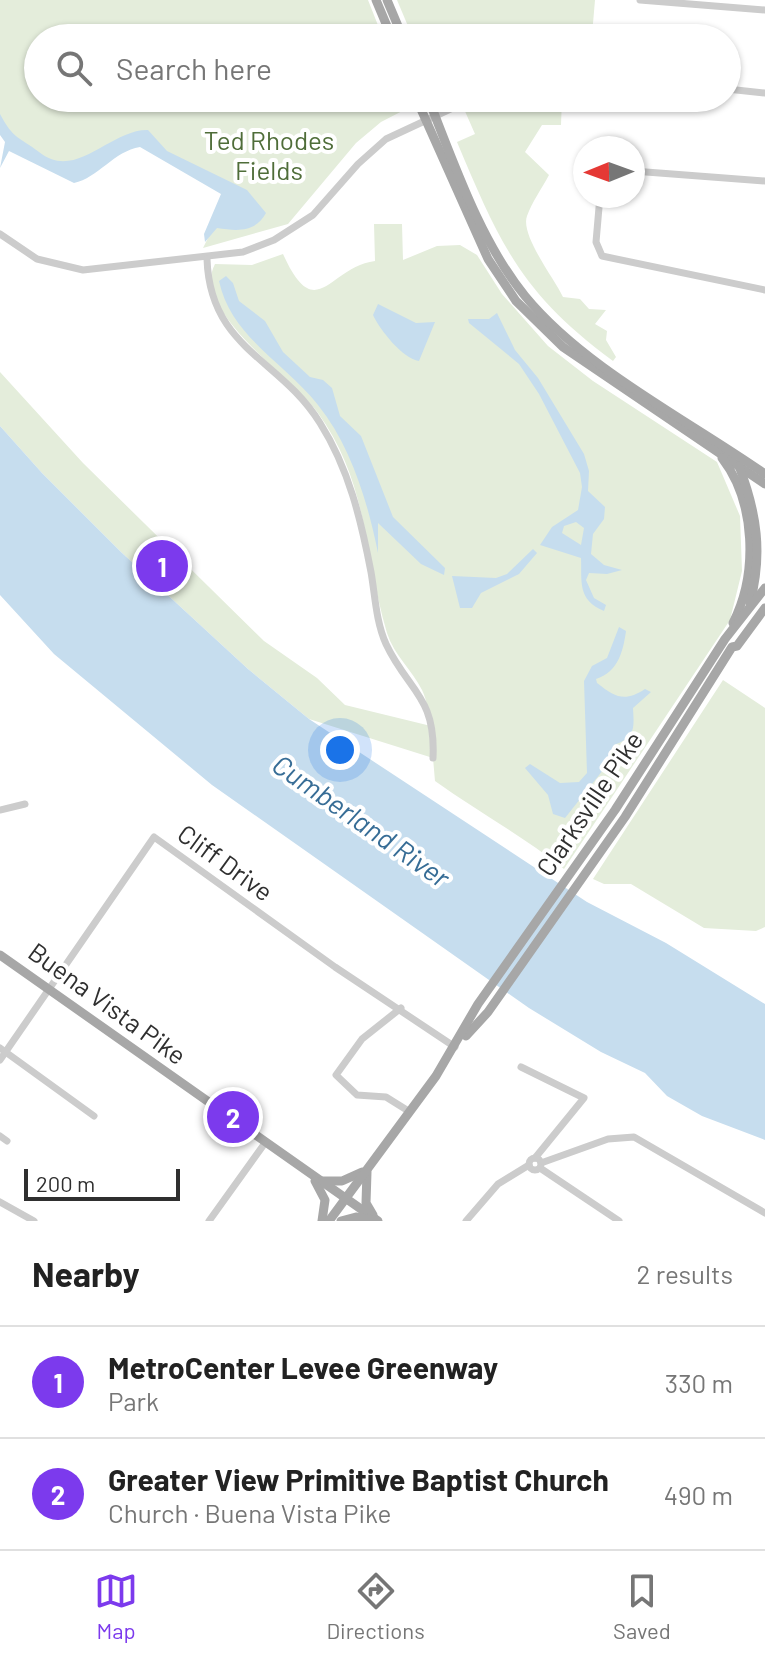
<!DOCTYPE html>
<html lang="en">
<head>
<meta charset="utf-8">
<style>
  body { margin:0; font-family:Barlow,sans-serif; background:#f6f6f6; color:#222 }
  .compass { position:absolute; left:573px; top:136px; width:72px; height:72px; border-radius:50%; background:#fff; box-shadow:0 2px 6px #0004; rotate:269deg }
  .scale { position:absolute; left:24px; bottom:20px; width:156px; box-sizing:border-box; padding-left:8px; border:4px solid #2f2f2f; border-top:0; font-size:22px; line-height:28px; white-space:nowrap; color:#2f2f2f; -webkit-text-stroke:6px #fff; paint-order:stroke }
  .you { position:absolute; left:340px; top:750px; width:28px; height:28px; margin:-20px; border:6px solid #fff; border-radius:50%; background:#1a73e8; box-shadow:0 0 0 12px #1a73e833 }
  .badge { display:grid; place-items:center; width:52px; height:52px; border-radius:50%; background:#7c3aed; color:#fff; font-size:26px; font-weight:700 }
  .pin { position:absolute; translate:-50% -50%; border:4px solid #fff; box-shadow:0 2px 8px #0006 }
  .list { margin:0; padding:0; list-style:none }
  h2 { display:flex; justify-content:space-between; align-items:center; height:104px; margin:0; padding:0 32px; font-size:34px }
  h2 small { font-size:26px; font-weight:400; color:#767676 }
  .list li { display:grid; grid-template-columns:52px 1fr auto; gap:24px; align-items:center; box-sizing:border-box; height:112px; padding:0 32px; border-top:2px solid #e0e0e0 }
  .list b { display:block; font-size:30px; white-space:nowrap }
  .list p { margin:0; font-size:26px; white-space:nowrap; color:#767676 }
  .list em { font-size:26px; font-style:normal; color:#767676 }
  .icon { flex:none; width:44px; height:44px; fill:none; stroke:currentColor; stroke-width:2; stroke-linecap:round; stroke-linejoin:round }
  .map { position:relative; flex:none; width:765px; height:1221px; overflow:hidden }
  .search { position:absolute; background:#fff; box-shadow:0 2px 6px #0004; left:24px; right:24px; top:24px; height:88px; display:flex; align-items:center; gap:20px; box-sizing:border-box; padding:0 28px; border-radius:44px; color:#767676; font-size:30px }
  .sheet { height:328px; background:#fff }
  nav { display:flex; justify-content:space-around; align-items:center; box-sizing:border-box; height:112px; border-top:2px solid #e0e0e0; background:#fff; font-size:22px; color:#767676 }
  nav a { display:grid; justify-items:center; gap:4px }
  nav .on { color:#7c3aed }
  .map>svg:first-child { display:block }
  .green { fill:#e4eddb }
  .water { fill:#c6ddee; fill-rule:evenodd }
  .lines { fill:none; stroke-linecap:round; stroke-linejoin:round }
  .minor { stroke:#ccc; stroke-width:7 }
  .major { stroke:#a7a7a7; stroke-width:9 }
  .labels { text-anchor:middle; stroke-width:8; stroke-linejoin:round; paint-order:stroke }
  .park-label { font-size:26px; fill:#4f6d39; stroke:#fff }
  .street-label { font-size:26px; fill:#2f2f2f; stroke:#fff }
  .water-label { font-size:28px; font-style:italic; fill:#376d96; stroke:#fff }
</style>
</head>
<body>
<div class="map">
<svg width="765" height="1221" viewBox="0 0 765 1221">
  <rect width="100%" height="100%" fill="#fff"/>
  <g class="green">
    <path d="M0 0H368L383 38H38V98H408L412 106 381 122 356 143 288 224 203 248 229 196 145 142 114 150 76 176 18 149 0 125Z"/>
    <path d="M397 0H595L592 35 413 38Z"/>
    <path d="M494 98H562L561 125H542L525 152 549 175C542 188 532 202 527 216 520 235 554 278 563 297L580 299 589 309 606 310 595 324 607 331 606 340 616 357 613 361C521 293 500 244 457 142L475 134 464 109Z"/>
    <path d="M374 224H402L403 260 437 246 460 245 477 255 502 294 548 346 593 381 717 462 740 516 742 571 730 620 564 869C523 836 478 812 435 781L433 758 309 719 248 669 121 552 42 473 0 426V372L83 463 264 641 317 678 345 705 431 726C429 715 427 700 422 690 412 670 394 655 387 633 364 556 369 484 318 413 295 380 190 310 215 264L252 265 283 254C316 327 329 267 375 261Z"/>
    <path d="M723 680 765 708V927L756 931 704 928 631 884H604L593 879Z"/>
  </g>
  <g class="water">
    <path d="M0 114C14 140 18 136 39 152 76 182 110 129 148 130L167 151 247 190 266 213C255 233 237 231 217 228L205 242 204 234 221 194 140 147C114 151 98 178 74 183L9 151 0 168 5 142 0 135Z"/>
    <path d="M226 276 233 283 239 301 265 321 283 352 310 377 323 380 332 388 340 416 361 436 393 517 445 568 444 575 421 564 378 523V553C368 503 351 446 318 405 285 363 231 337 219 281Z"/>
    <path d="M378 304 416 323 435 322 419 361C403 359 380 330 373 315Z"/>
    <path d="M497 313 515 350 538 378 584 454 589 471 588 491 605 507 604 519 593 534 591 554 604 565 622 570 607 574 589 573 586 580 594 598 606 605 604 611C577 600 582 581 581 558L540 545 552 527 578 510 582 487 580 473 539 394 519 364 469 323 468 319H489ZM576 522 584 528 581 545 562 533 564 526Z"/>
    <path d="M0 426 42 473 121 552 248 669 309 719 587 902 666 943 765 1004V1140L702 1116 667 1096 645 1073 601 1052 529 1008 212 785 54 654 0 595Z"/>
    <path d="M533 549 537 553 519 574 481 593 472 608H460L452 576 496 578 507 574Z"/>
    <path d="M619 627 626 631C623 652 618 672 596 679L597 683C616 698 625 702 645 689L651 692 633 708C634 728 636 737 614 745L607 765 565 818 553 814 548 795 525 768 530 764 560 783 579 782 587 773 584 681 592 666 607 658Z"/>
  </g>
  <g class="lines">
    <g class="minor">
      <path d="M640 0 765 10"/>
      <path d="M727 89 765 93"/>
      <path d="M633 171 765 181"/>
      <path d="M600 196 596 242 602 256 765 290"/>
      <path d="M0 234 37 259 83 270 243 252 274 240 313 215 358 164 386 139 474 98"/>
      <path d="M207 259C210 349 280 358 320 423 349 469 361 520 371 572 375 595 376 622 386 644 408 691 436 696 433 758"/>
      <path d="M0 810 25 804"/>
      <path d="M401 1008 362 1039 336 1075 357 1095 386 1097 410 1112"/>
      <path d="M0 1048 94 1116"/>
      <path d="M0 1060 154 837 335 967 455 1047"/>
      <path d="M521 1067 584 1098 535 1158"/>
      <path d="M0 1136 7 1141"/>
      <circle cx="535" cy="1164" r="6"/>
      <path d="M541 1163 608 1139 634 1137 765 1213"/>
      <path d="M540 1168 619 1221"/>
      <path d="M0 1202 34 1221"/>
      <path d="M209 1221 265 1143"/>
      <path d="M466 1221 498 1184 529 1165"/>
    </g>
    <g class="major">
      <path d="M376 0 392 38"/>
      <path d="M387 0 403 38"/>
      <path d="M416 98 488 259 516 301 563 347 765 484"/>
      <path d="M428 98C454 163 480 241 525 296 584 368 688 420 765 474"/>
      <path d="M722 458C756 502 758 574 733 623"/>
      <path d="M739 466C757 513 763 554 750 603"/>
      <path d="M0 955 378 1221"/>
      <path d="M466 1036 488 1012 625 817 732 647 737 646 765 608"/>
      <path d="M367 1172 366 1203 373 1215"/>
      <path d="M315 1181 325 1200 322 1221"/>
      <path d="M323 1181H342L362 1172"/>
      <path d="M329 1221 436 1076 478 1004 615 810 725 639 765 588"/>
      <path d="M341 1221 356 1217 373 1220"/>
    </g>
  </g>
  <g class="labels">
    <g class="park-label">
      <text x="269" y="150">Ted Rhodes<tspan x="269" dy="30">Fields</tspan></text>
    </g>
    <g class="street-label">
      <text transform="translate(590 804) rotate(-56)" y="9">Clarksville Pike</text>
      <text transform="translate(225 863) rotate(36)" y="9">Cliff Drive</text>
      <text transform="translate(107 1004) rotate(36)" y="9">Buena Vista Pike</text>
    </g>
    <g class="water-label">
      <text transform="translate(361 821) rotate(35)" y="10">Cumberland River</text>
    </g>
  </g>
</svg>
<svg class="compass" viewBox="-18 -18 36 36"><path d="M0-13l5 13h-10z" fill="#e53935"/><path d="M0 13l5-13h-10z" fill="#767676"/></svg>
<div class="scale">200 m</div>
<div class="you"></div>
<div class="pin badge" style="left:162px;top:566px">1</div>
<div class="pin badge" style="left:233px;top:1117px">2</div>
<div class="search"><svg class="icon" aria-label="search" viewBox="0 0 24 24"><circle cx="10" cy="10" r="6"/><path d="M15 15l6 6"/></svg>Search here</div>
</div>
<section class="sheet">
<h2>Nearby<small>2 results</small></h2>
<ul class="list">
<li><span class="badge">1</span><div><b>MetroCenter Levee Greenway</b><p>Park</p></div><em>330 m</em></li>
<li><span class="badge">2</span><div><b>Greater View Primitive Baptist Church</b><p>Church · Buena Vista Pike</p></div><em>490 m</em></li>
</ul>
</section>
<nav>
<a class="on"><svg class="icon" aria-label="map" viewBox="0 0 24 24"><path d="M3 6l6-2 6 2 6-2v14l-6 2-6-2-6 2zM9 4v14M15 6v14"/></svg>Map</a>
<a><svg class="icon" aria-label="directions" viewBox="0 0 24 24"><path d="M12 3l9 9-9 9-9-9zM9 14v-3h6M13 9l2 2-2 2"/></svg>Directions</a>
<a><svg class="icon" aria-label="saved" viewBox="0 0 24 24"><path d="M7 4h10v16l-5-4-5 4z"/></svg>Saved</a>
</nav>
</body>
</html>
